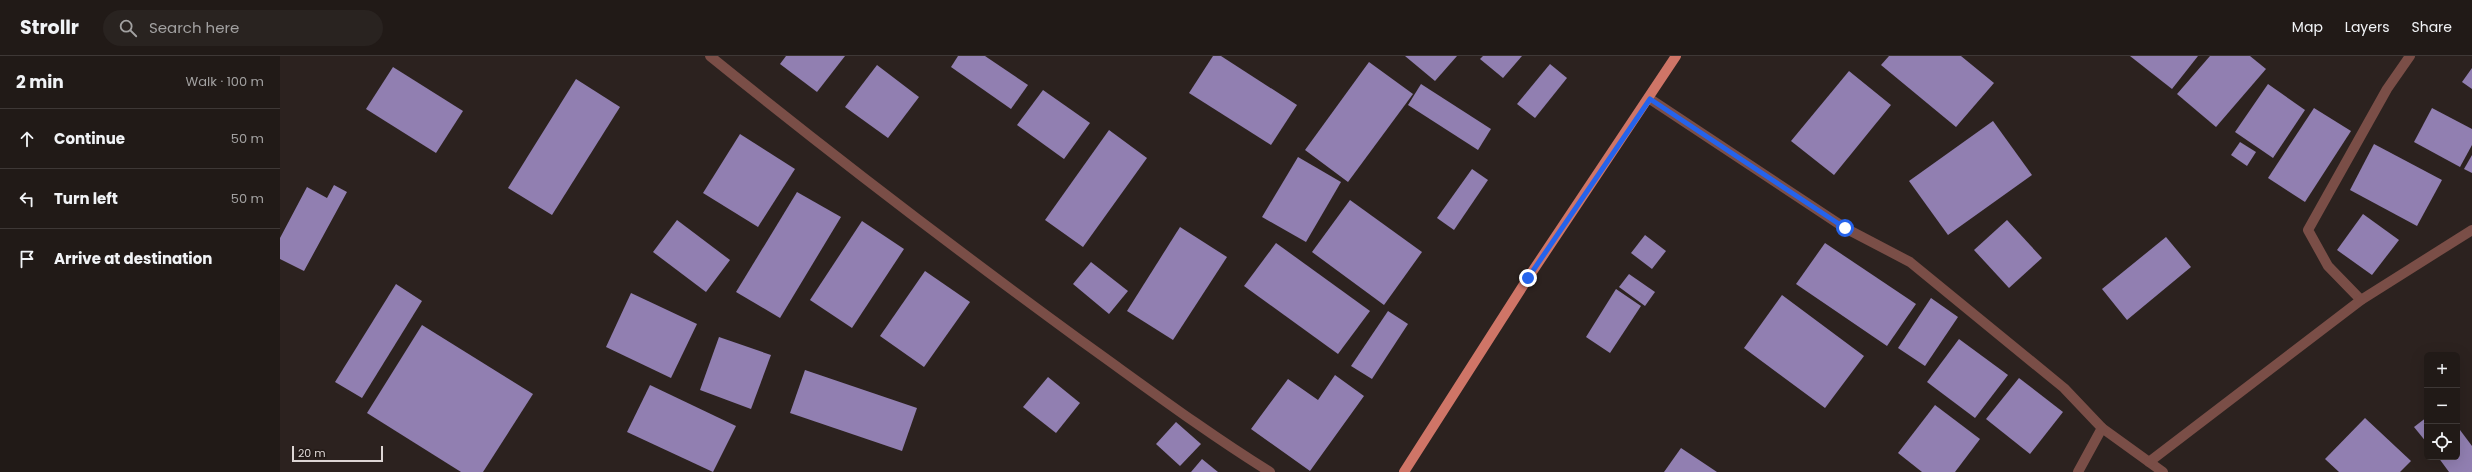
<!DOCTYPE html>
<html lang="en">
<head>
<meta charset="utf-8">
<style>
  body { margin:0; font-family:Poppins,sans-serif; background:#292320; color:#f1f3f6 }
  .controls { position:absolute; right:12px; bottom:12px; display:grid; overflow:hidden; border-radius:6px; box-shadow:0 4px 16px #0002 }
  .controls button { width:36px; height:36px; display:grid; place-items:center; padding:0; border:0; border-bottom:1px solid #3e3836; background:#211a17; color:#f1f3f6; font:20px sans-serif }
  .scale { position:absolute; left:12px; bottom:10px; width:91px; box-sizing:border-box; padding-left:4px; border:2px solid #ddd6d4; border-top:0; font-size:11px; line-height:14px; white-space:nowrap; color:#ddd6d4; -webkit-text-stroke:3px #221916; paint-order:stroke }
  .stop { position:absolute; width:12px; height:12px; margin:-9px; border:3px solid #2563eb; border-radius:50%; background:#fff }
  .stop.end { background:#2563eb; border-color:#fff; box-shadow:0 1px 4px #0008 }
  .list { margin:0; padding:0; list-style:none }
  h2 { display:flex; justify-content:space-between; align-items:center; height:52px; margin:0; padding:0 16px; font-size:17px }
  h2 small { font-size:13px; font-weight:400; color:#a2a1a1 }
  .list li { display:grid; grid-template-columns:26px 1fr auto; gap:12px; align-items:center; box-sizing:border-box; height:60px; padding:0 16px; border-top:1px solid #3e3836 }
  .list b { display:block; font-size:15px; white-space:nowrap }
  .list em { font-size:13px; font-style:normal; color:#a2a1a1 }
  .icon { flex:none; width:22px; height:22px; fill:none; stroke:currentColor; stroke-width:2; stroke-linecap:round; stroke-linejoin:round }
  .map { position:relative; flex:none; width:2192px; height:416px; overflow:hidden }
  header { display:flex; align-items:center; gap:24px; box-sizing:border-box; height:56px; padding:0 20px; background:#211a17; border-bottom:1px solid #3e3836 }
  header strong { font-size:19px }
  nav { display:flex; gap:22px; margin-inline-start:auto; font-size:14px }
  .search { width:280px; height:36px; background:#292320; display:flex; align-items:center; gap:10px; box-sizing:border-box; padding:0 14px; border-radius:22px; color:#a2a1a1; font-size:15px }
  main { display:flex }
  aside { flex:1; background:#211a17 }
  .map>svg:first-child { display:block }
  .building { fill:#917fb1 }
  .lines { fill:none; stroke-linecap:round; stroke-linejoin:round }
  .minor { stroke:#7a4e47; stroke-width:10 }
  .primary { stroke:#cf7567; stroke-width:10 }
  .route { stroke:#2563eb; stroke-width:5 }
</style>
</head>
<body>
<header>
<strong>Strollr</strong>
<div class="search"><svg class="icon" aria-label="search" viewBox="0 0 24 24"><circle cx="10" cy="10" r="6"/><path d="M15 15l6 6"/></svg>Search here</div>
<nav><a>Map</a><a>Layers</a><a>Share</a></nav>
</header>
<main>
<aside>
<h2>2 min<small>Walk · 100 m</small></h2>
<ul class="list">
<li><svg class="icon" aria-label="ahead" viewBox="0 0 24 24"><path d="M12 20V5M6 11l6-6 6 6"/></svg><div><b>Continue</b></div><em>50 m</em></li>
<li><svg class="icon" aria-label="left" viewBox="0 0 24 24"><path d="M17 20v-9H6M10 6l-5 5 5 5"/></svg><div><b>Turn left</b></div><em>50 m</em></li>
<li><svg class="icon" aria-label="arrive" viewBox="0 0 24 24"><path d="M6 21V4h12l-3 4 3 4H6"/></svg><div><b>Arrive at destination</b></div></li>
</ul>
</aside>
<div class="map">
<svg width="2192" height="416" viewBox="0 0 2192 416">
  <rect width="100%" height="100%" fill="#2c221f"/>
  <g class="building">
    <path d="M506 0H565L537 36 500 8Z"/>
    <path d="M678 0H705L748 29 731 53 671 11Z"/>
    <path d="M933 0H941L1017 49 991 89 909 37Z"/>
    <path d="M1125 0H1177L1155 25Z"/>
    <path d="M1203 0H1242L1223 22 1200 3Z"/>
    <path d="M1609 0H1681L1714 27 1676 71 1601 9Z"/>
    <path d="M1850 0H1918L1892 33Z"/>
    <path d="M1930 0H1970L1986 13 1936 71 1897 38Z"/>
    <path d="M1089 6 1133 38 1068 126 1025 94Z"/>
    <path d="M1270 8 1287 22 1255 62 1237 48Z"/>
    <path d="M597 9 639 41 608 82 565 51Z"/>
    <path d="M113 11 183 55 156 97 86 53Z"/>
    <path d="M2192 12V33L2182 26Z"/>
    <path d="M1569 15 1611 49 1554 119 1511 85Z"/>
    <path d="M296 23 340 51 272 159 228 132Z"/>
    <path d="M1141 28 1211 73 1198 94 1128 49Z"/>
    <path d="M1988 28 2025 54 1993 102 1955 76Z"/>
    <path d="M763 34 810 67 784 103 737 69Z"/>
    <path d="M2034 52 2071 75 2025 146 1988 122Z"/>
    <path d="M2152 52 2192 73V89L2180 111 2134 86Z"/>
    <path d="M1713 65 1752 119 1668 179 1629 125Z"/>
    <path d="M829 74 867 102 803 191 765 164Z"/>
    <path d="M460 78 515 113 478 171 423 137Z"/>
    <path d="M1960 86 1976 96 1967 110 1951 99Z"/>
    <path d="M2094 88 2162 124 2137 170 2070 134Z"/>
    <path d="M2192 99V117L2184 113Z"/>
    <path d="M1018 101 1061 126 1026 186 982 161Z"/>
    <path d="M1192 113 1208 124 1174 174 1157 162Z"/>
    <path d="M54 129 67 136 24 215 0 203V182L27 131 47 142Z"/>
    <path d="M517 136 561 161 500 262 456 236Z"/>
    <path d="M1070 144 1142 196 1104 249 1032 196Z"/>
    <path d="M2083 158 2119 184 2092 219 2057 194Z"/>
    <path d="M397 164 450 204 426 236 373 196Z"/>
    <path d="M1727 164 1762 202 1729 232 1694 194Z"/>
    <path d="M582 165 624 193 572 272 530 244Z"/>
    <path d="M900 171 947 201 893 284 847 255Z"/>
    <path d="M1365 179 1386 195 1372 213 1351 197Z"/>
    <path d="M1886 181 1911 211 1847 264 1822 233Z"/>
    <path d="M996 187 1090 255 1058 298 964 230Z"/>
    <path d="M1545 187 1636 248 1607 290 1516 228Z"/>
    <path d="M811 206 848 235 829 258 793 228Z"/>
    <path d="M645 215 690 246 644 311 600 280Z"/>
    <path d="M1349 218 1375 236 1365 250 1339 231Z"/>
    <path d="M116 228 142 245 82 342 55 326Z"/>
    <path d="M1336 233 1361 250 1330 297 1306 281Z"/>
    <path d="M351 237 417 268 391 322 326 291Z"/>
    <path d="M1502 239 1584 300 1545 352 1464 292Z"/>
    <path d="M1651 242 1678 261 1645 310 1618 292Z"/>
    <path d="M1108 255 1128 268 1092 323 1071 310Z"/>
    <path d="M142 269 253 338 203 416H181L87 357Z"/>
    <path d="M439 281 491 299 471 353 420 334Z"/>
    <path d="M1679 283 1728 319 1695 362 1647 326Z"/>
    <path d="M525 314 637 352 622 395 510 357Z"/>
    <path d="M1055 319 1084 340 1030 415 971 373 1008 323 1038 344Z"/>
    <path d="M768 321 800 347 776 377 743 351Z"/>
    <path d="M1739 322 1783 356 1750 398 1706 363Z"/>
    <path d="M370 329 456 370 433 416 347 376Z"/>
    <path d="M1655 349 1700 383 1675 416H1642L1618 397Z"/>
    <path d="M2147 361V387L2134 371Z"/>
    <path d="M2085 362 2131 405 2120 416H2059L2045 403Z"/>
    <path d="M896 366 921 388 900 410 876 388Z"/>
    <path d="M2177 370 2192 390V416H2169L2158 401H2177Z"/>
    <path d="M1401 392 1437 416H1384Z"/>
    <path d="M922 403 938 416H911Z"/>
  </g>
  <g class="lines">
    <g class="minor">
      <path d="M430 0C551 98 674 192 800 284 863 329 924 375 990 416"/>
      <path d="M1370 43 1565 172 1630 206 1784 332 1822 372 1883 416"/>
      <path d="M2081 244 2048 210 2028 174 2107 33 2130 0"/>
      <path d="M1869 406 2081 244 2192 174"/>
      <path d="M1798 416 1822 372"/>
    </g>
    <path class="primary" d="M1124 416 1248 222 1396 0"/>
  </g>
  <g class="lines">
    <path class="route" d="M1248 222 1370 43 1565 172"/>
  </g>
</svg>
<div class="controls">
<button>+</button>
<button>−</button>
<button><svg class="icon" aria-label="locate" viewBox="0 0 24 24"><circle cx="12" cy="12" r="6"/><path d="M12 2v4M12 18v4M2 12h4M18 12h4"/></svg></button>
</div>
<div class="scale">20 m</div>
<div class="stop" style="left:1565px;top:172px"></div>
<div class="stop end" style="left:1248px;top:222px"></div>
</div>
</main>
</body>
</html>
